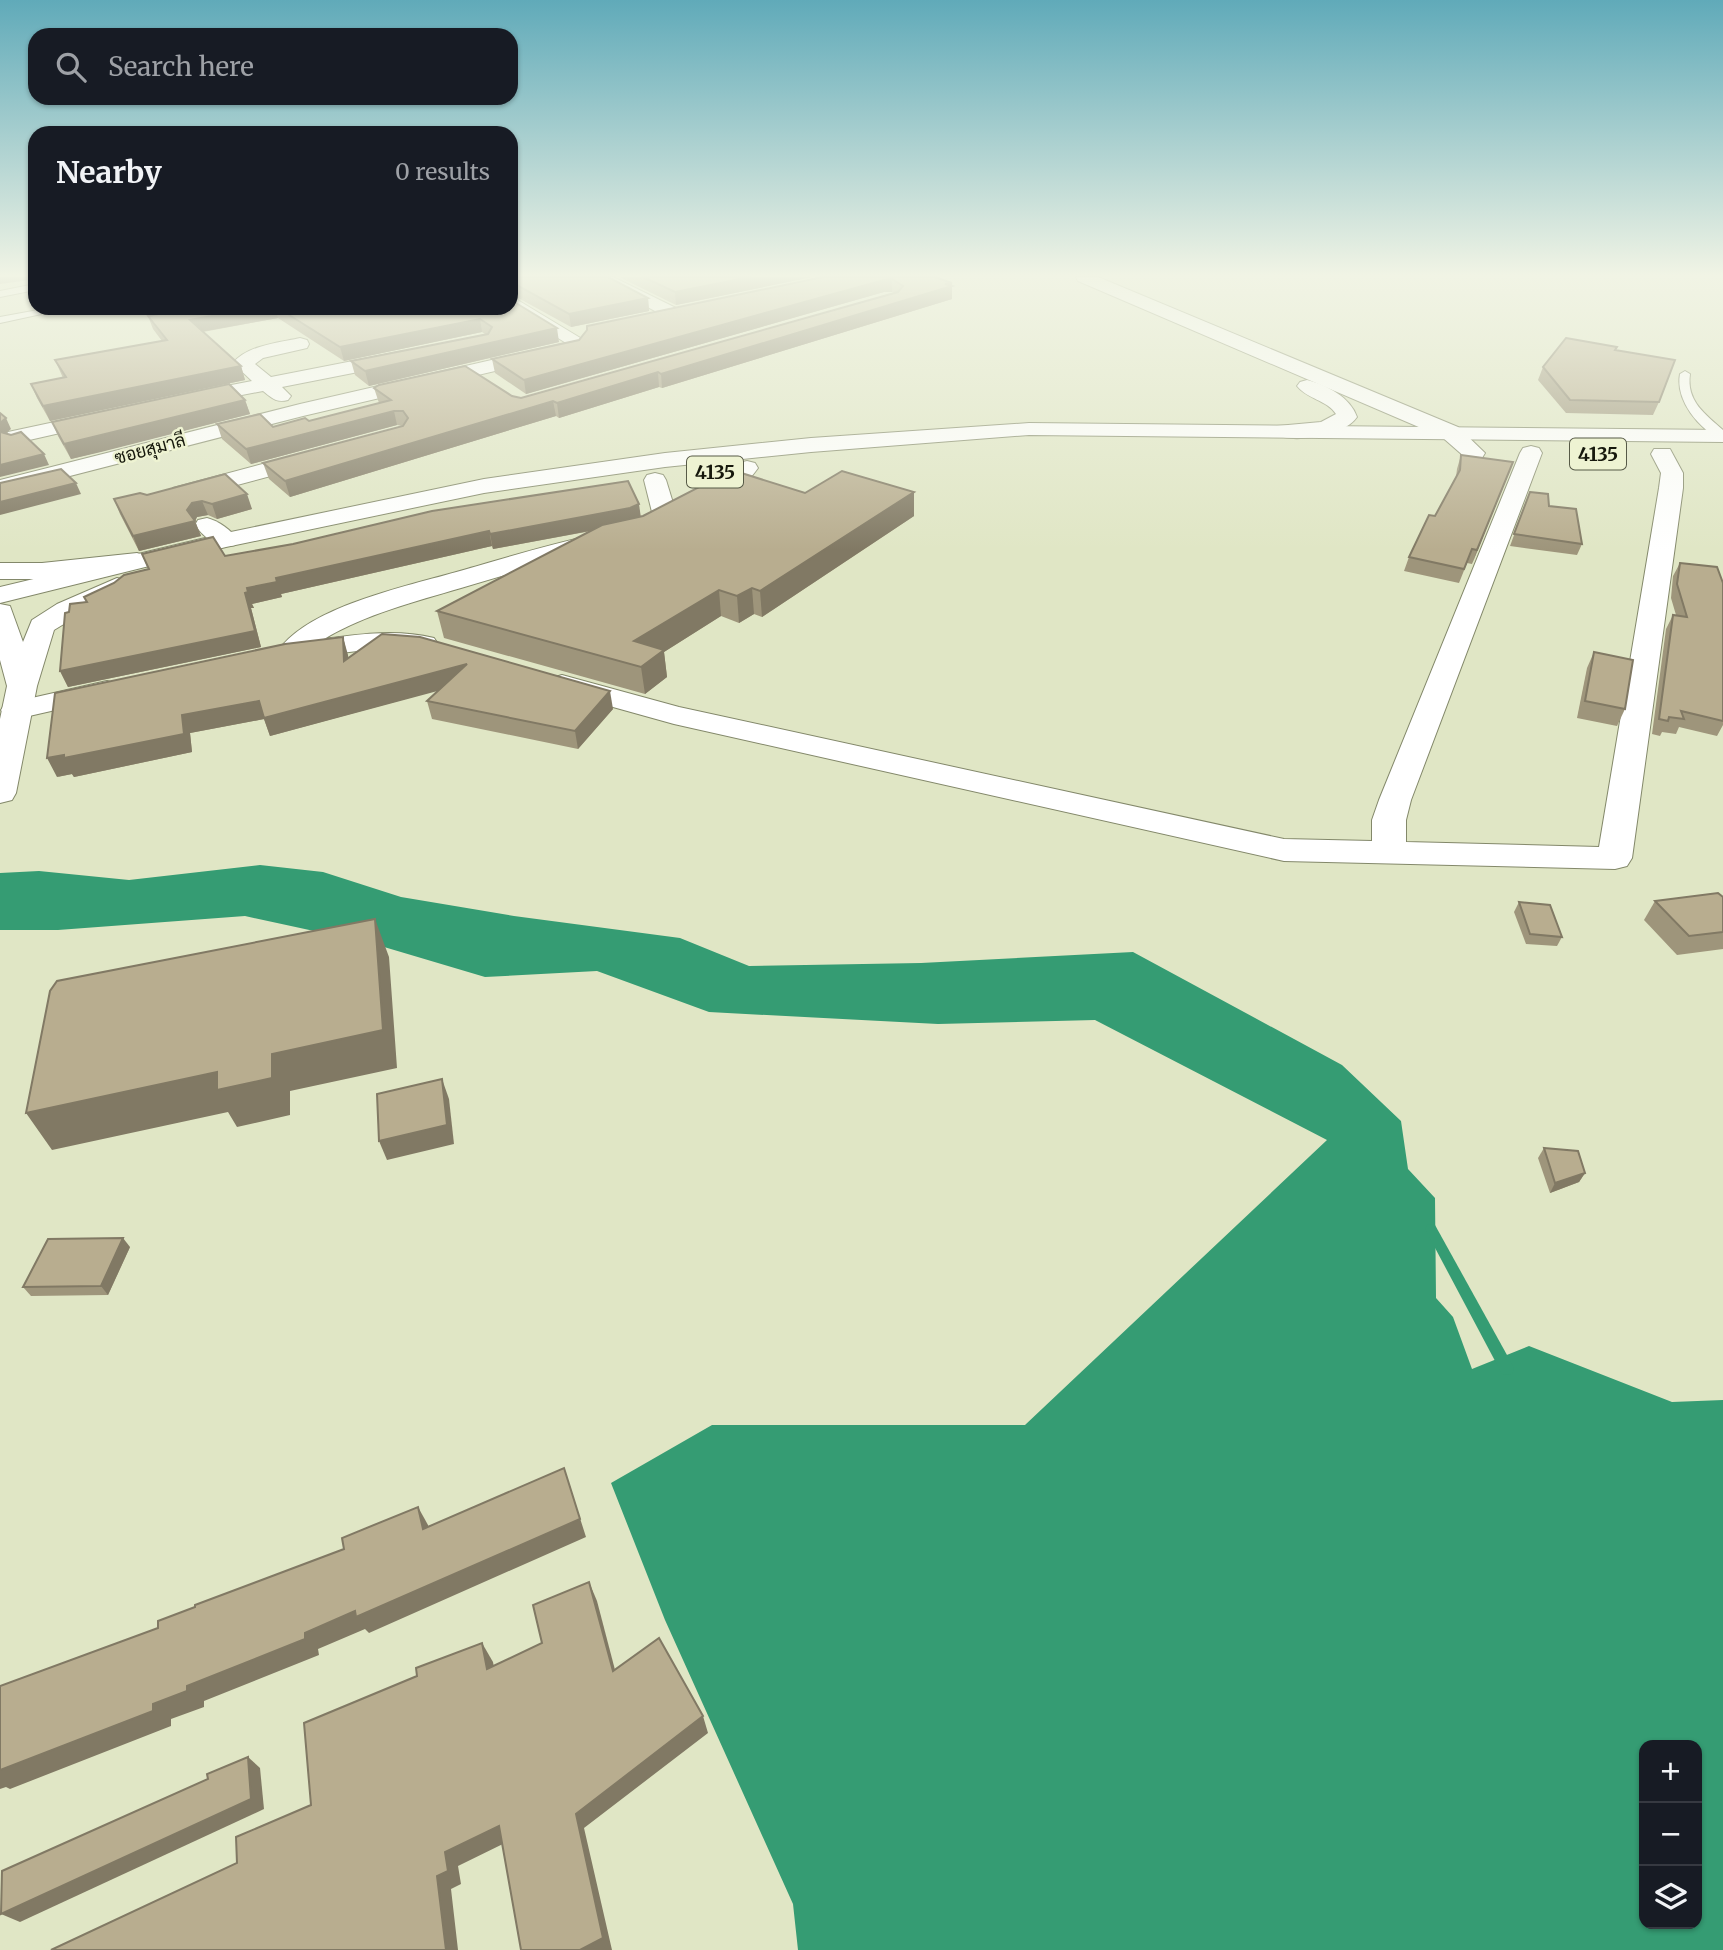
<!DOCTYPE html>
<html lang="en">
<head>
<meta charset="utf-8">
<style>
  body { margin:0; font-family:Merriweather,Sarabun,serif; background:#242831; color:#f1f3f6 }
  .controls { position:absolute; right:21px; bottom:21px; display:grid; overflow:hidden; border-radius:14px; box-shadow:0 2px 5px #0004 }
  .controls button { width:63px; height:63px; display:grid; place-items:center; padding:0; border:0; border-bottom:2px solid #363941; background:#171b24; color:#f1f3f6; font:35px sans-serif }
  .list { margin:0; padding:0; list-style:none }
  h2 { display:flex; justify-content:space-between; align-items:center; height:91px; margin:0; padding:0 28px; font-size:30px }
  h2 small { font-size:23px; font-weight:400; color:#9ea1a6 }
  .icon { flex:none; width:38px; height:38px; fill:none; stroke:currentColor; stroke-width:2; stroke-linecap:round; stroke-linejoin:round }
  .map { position:relative; flex:none; width:1723px; height:1950px; overflow:hidden }
  .search { position:absolute; background:#171b24; box-shadow:0 2px 5px #0004; left:28px; top:28px; width:490px; height:77px; display:flex; align-items:center; gap:18px; box-sizing:border-box; padding:0 24px; border-radius:21px; color:#9ea1a6; font-size:26px }
  .panel { position:absolute; background:#171b24; box-shadow:0 2px 5px #0004; left:28px; top:126px; width:490px; height:189px; border-radius:21px }
  .map>svg:first-child { display:block }
  .water { fill:#359c73; fill-rule:evenodd }
  .lines { fill:none; stroke-linecap:round; stroke-linejoin:round }
  .stream { fill:#359c73; fill-rule:evenodd }
  .service-casing { stroke:#83886a; stroke-width:2 }
  .minor-casing { stroke:#83886a; stroke-width:2 }
  .secondary-casing { stroke:#83886a; stroke-width:2 }
  .primary-casing { stroke:#83886a; stroke-width:2 }
  .service { fill:#fff; fill-rule:evenodd }
  .minor { fill:#fff; fill-rule:evenodd }
  .secondary { fill:#fff; fill-rule:evenodd }
  .primary { fill:#fff; fill-rule:evenodd }
  .wall { fill:#9e957b }
  .shaded-wall { fill:#817964 }
  .building { fill:#b8ad8f; stroke:#817964; stroke-width:2 }
  .labels { text-anchor:middle; stroke-width:5; stroke-linejoin:round; paint-order:stroke }
  .far-street-label { font-size:18px; fill:#16180c; stroke:#eef3d2 }
  .shield { fill:#eef3d2; stroke:#575a47; stroke-width:2 }
  .shield-label { font-size:19px; font-weight:bold; fill:#16180c }
</style>
</head>
<body>
<div class="map">
<svg width="1723" height="1950" viewBox="0 0 1723 1950">
  <rect width="100%" height="100%" fill="#e0e6c5"/>
  <path class="water" d="M260 865 323 872 401 897 514 916 680 938 749 966 921 963 1133 952 1342 1065 1401 1121 1408 1169 1435 1198 1436 1298 1453 1317 1472 1369 1529 1346 1672 1402 1723 1400V1950H798L793 1904 665 1620 611 1483 712 1425H1025L1327 1140 1095 1020 938 1024 709 1012 597 971 485 977 374 944 245 916 58 930H0V873L39 871 129 880ZM1644 1745H1697V1924H1644Z"/>
  <g class="lines">
    <path class="stream" d="M1431 1224 1435 1225 1512 1364 1514 1369 1512 1374 1507 1375 1502 1374 1425 1229 1427 1225Z"/>
    <g class="service-casing">
      <g id="service">
        <path d="M35 284V290L0 297V291Z"/>
        <path d="M49 308H69L0 323V317Z"/>
        <path d="M1685 371 1690 374C1686 401 1705 414 1723 430V440C1699 430 1675 400 1680 374Z"/>
      </g>
    </g>
    <g class="minor-casing">
      <g id="minor">
        <path d="M592 277H613L680 310 683 314 680 318H668Z"/>
        <path d="M511 296 587 342 580 351 303 416 0 494V480L300 404 566 343 510 308Z"/>
        <path d="M300 338 307 340 309 344 307 348 263 358 255 364 271 377 404 351 414 357 404 363 282 387 291 396 288 400C276 403 272 398 263 391L185 406 178 404 175 400 178 396 185 394 252 381 233 363C248 345 278 343 300 338Z"/>
        <path d="M106 411 113 413 116 417 113 421 16 443 8 442 5 437 8 432Z"/>
        <path d="M1531 446 1539 448 1542 453 1411 800 1406 820V842L1599 847 1659 488 1661 473 1651 454 1654 449H1670L1683 473V488L1632 858 1627 866 1615 869 1284 861 674 724 552 690 547 684 552 678 562 675 679 707 1284 839 1372 841V820L1379 800 1520 453 1523 448Z"/>
        <path d="M315 450 323 452 326 457 323 462 181 500 173 498 169 493 173 488Z"/>
        <path d="M747 461 755 463 758 468C746 486 714 510 691 504L687 499 691 494 727 476 739 463Z"/>
        <path d="M655 473 663 475 666 480 677 516 674 521 665 523 656 521 653 516 644 480 647 475Z"/>
        <path d="M207 518C219 521 231 530 238 540L235 545C219 549 204 538 195 525L198 520Z"/>
        <path d="M603 533 612 535 615 540 612 545C561 558 511 573 461 588 414 602 366 614 324 639 361 634 397 629 434 638L438 644 434 650 424 652 382 648 292 659 282 657 278 651C310 605 413 585 467 569 512 556 557 542 603 533Z"/>
        <path d="M107 681 117 684 122 690 117 696 16 719 5 716 1 710 5 704Z"/>
      </g>
    </g>
    <g class="secondary-casing">
      <g id="secondary">
        <path d="M1076 277H1098L1458 427 1485 453 1482 458H1466L1442 437 1078 281Z"/>
        <path d="M1307 380C1327 385 1350 397 1357 417 1343 437 1299 441 1277 436L1274 431 1277 426 1321 422 1336 414C1327 400 1307 399 1297 386L1300 382Z"/>
        <path d="M137 553 146 556 150 561 146 566 42 579H0V563H42Z"/>
        <path d="M117 578 126 580 130 586 126 592 77 616 54 630 37 686 16 793 12 800 0 803V719L7 686 0 660V604L10 606 23 642 32 620 57 604Z"/>
      </g>
    </g>
    <g class="primary-casing">
      <path id="primary" d="M1029 423 1723 430V442L1029 435 811 452 665 467 484 493 226 547 0 603V587L226 533 484 479 665 453 811 438Z"/>
    </g>
    <use href="#service" class="service"/>
    <use href="#minor" class="minor"/>
    <use href="#secondary" class="secondary"/>
    <use href="#primary" class="primary"/>
  </g>
  <g class="wall">
    <path d="M511 277 648 298 649 311 571 327 511 294Z"/>
    <path d="M619 277H812L676 305Z"/>
    <path d="M823 277H935L952 286V299L662 388 659 387 559 418 556 416 290 497 269 479 263 463 403 426 397 425 251 464 222 439 217 424 273 427 309 421 379 403 374 388 512 396 521 398 895 293 892 292H884L526 394 495 373 492 359 579 340Z"/>
    <path d="M148 308H511L559 342 369 386 355 375 351 361 485 334 482 332 344 361 278 318 203 332 241 366 245 380 50 421 37 398 31 384 63 378 55 360 162 341 153 329 148 316 153 315Z"/>
    <path d="M1616 350 1659 402 1653 415 1566 413 1538 380 1543 367Z"/>
    <path d="M245 400 250 414 71 459 58 436 52 422Z"/>
    <path d="M1461 455 1513 462 1472 564 1467 563 1459 583 1404 571 1409 557 1435 516 1456 477 1457 469Z"/>
    <path d="M225 474 252 509 217 519 208 515 197 517 195 521 201 536 139 551 120 514 114 499 147 495Z"/>
    <path d="M914 492V516L762 617 754 614 739 623 721 616 664 652 667 677 645 694 444 638 437 611 591 531 493 549 492 546 281 594 282 597 252 604 254 608H251L261 647 68 687 60 671 69 612 86 602 148 569 142 554 225 556 641 517 805 493Z"/>
    <path d="M1530 492 1549 506 1582 544 1577 555 1510 546Z"/>
    <path d="M1680 563 1723 583V725L1717 736 1679 727 1676 734 1662 732 1660 736 1652 734 1666 629 1673 615H1676L1671 598 1673 576Z"/>
    <path d="M343 637 348 658 613 709 578 749 432 719 427 701 438 690 270 736 264 719 190 733 192 752 74 777 72 774 57 777Z"/>
    <path d="M1594 652 1625 709 1617 726 1577 718 1587 668Z"/>
    <path d="M1723 897V949L1677 955 1644 920 1655 901Z"/>
    <path d="M1519 902 1562 937 1557 946 1526 944 1514 912Z"/>
    <path d="M1544 1148 1585 1173 1579 1182 1550 1193 1538 1158Z"/>
    <path d="M130 1247 108 1295 31 1296 23 1287Z"/>
  </g>
  <g class="shaded-wall">
    <path d="M0 277H31L30 280 0 284Z"/>
    <path d="M750 277H812L676 305 675 292Z"/>
    <path d="M892 279V292H884L526 394 524 380 884 280Z"/>
    <path d="M952 283V299L662 388 661 374Z"/>
    <path d="M648 298 649 311 571 327 569 314Z"/>
    <path d="M258 308H275L278 318 194 333 190 320Z"/>
    <path d="M480 319 482 332 344 361 340 347Z"/>
    <path d="M557 328 559 342 369 386 365 371Z"/>
    <path d="M241 366 245 380 50 421 43 406Z"/>
    <path d="M658 372 659 387 559 418 557 403Z"/>
    <path d="M245 400 250 414 101 452 71 459 64 444Z"/>
    <path d="M553 401 556 416 290 497 285 481Z"/>
    <path d="M394 411 397 425 251 464 246 449Z"/>
    <path d="M6 418 11 429 3 436 0 431V423Z"/>
    <path d="M44 454 49 465 0 477V465Z"/>
    <path d="M1513 462 1508 475 1472 564 1477 550Z"/>
    <path d="M76 483 81 494 0 515V502Z"/>
    <path d="M914 492V516L762 617 760 591Z"/>
    <path d="M247 494 252 509 217 519 212 504Z"/>
    <path d="M202 501 208 515 197 517 195 521 201 536 139 551 133 536 187 510 192 503Z"/>
    <path d="M639 504 641 518 632 523 493 549 490 534Z"/>
    <path d="M489 531 492 546 281 594 282 597 252 604 254 608H251L261 647 68 687 60 671 245 593 247 588 276 578Z"/>
    <path d="M752 588 754 614 739 623 737 596Z"/>
    <path d="M719 590 721 616 664 652 667 677 645 694 641 667 634 641Z"/>
    <path d="M343 637 348 655 350 679 344 661Z"/>
    <path d="M467 664 471 682 270 736 264 719 190 733 192 752 74 777 72 774 57 777 47 758 182 715Z"/>
    <path d="M610 691 613 709 578 749 575 731Z"/>
    <path d="M375 919 389 957 397 1068 290 1091V1115L237 1127 228 1112 52 1150 26 1113 272 1054Z"/>
    <path d="M442 1079 449 1099 454 1144 387 1160 379 1141Z"/>
    <path d="M1585 1173 1579 1182 1550 1193 1555 1183Z"/>
    <path d="M123 1238 130 1247 108 1295 101 1286Z"/>
    <path d="M564 1468 586 1537 369 1633 365 1629 318 1649 319 1655 204 1701V1707L171 1719V1726L10 1789 6 1787 0 1789V1770L153 1704 187 1686 305 1633Z"/>
    <path d="M418 1507 428 1525 433 1546 423 1529Z"/>
    <path d="M589 1582 597 1601 620 1689 613 1671Z"/>
    <path d="M482 1643 493 1662 498 1687 487 1669Z"/>
    <path d="M703 1716 708 1733 584 1828 612 1950H580L576 1814Z"/>
    <path d="M248 1757 260 1768 264 1809 20 1922 1 1914Z"/>
    <path d="M499 1826 511 1840 458 1866 461 1884 451 1889 458 1950H446L437 1876 445 1852Z"/>
  </g>
  <g class="building">
    <path d="M511 277H608L648 298 569 314 511 282Z"/>
    <path d="M643 277H750L675 292Z"/>
    <path d="M823 277H935L952 283 945 284 952 286 661 374 658 372 557 403 553 401 285 481 263 463 403 426 408 418 403 411H394L246 449 217 424 260 414 273 427 305 418 309 421 391 400 374 388 379 385 465 366 512 396 521 398 898 292 903 286 892 279 884 280 524 380 492 359 579 340 587 330V326Z"/>
    <path d="M511 300 557 328 365 371 351 361 488 334 492 327 480 319 340 347 278 308H511Z"/>
    <path d="M153 308H258L190 320 241 366 43 406 31 384 66 377 55 360 167 340 148 316 158 314Z"/>
    <path d="M1566 338 1617 347 1615 350 1675 360 1659 402 1570 400 1543 367Z"/>
    <path d="M229 384 245 400 64 444 52 422Z"/>
    <path d="M0 413 6 418 0 423Z"/>
    <path d="M0 431 1 432 11 435 21 432 44 454 0 465Z"/>
    <path d="M1461 455 1513 462 1477 550 1472 549 1464 569 1409 557 1429 515 1435 516 1460 470Z"/>
    <path d="M61 469 76 483 0 502V483Z"/>
    <path d="M732 470 805 493 842 471 914 492 760 591 752 588 737 596 719 590 634 641 664 650 641 667 437 611 602 525 643 516Z"/>
    <path d="M225 474 247 494 212 504 202 501 192 503 187 510 195 521 133 536 114 499 140 493 147 495Z"/>
    <path d="M628 481 639 504 630 508 490 534 489 531 276 578 277 582 247 588 248 592 245 593 255 631 60 671 65 613 69 612 70 604 87 602 84 597 114 583 124 575 149 569 142 554 213 537 225 556 293 544 432 511Z"/>
    <path d="M1530 492 1548 494 1549 506 1576 509 1582 544 1514 534Z"/>
    <path d="M1680 563 1717 567 1723 583V721L1681 711 1684 719 1669 717 1668 721 1659 719 1673 615 1687 617 1677 584Z"/>
    <path d="M382 634 420 637 610 691 575 731 427 701 467 664 264 718 259 701 182 715 184 734 64 758V755L47 758 55 693 285 644 343 637 344 661Z"/>
    <path d="M1594 652 1633 660 1625 709 1585 701Z"/>
    <path d="M1718 893 1723 897V932L1689 936 1655 901Z"/>
    <path d="M1519 902 1550 905 1562 937 1530 934Z"/>
    <path d="M375 919 383 1030 272 1054V1078L217 1090V1072L26 1113 50 991 57 981Z"/>
    <path d="M442 1079 447 1125 379 1141 377 1094Z"/>
    <path d="M1544 1148 1578 1151 1585 1173 1555 1183Z"/>
    <path d="M123 1238 101 1286 23 1287 48 1239Z"/>
    <path d="M564 1468 580 1519 356 1617 355 1611 305 1633V1639L187 1686V1691L153 1704V1711L0 1770V1686L158 1628V1621L195 1607V1605L344 1549 342 1538 418 1507 423 1529Z"/>
    <path d="M589 1582 613 1671 659 1638 703 1716 576 1814 603 1938 580 1950H521L499 1826 445 1852 448 1871 437 1876 446 1950H51L237 1863 236 1837 311 1805 304 1723 417 1676 416 1668 482 1643 487 1669 542 1643 533 1605Z"/>
    <path d="M248 1757 251 1799 1 1914 2 1871 208 1779 207 1774Z"/>
  </g>
  <linearGradient id="sky" x2="0" y2="1"><stop stop-color="#60aab9"/><stop offset="0.5" stop-color="#f1f4e5"/><stop offset="1" stop-color="#f1f4e5" stop-opacity="0"/></linearGradient>
  <rect width="1723" height="550" fill="url(#sky)"/>
  <g class="labels">
    <g class="far-street-label">
      <text transform="translate(150 449) rotate(-15)" y="6">ซอยสุมาลี</text>
    </g>
    <g class="shield">
      <rect x="1570" y="438.5" width="56" height="31" rx="5"/>
      <rect x="687" y="456.5" width="56" height="31" rx="5"/>
    </g>
    <g class="shield-label">
      <text x="1598" y="461">4135</text>
      <text x="715" y="479">4135</text>
    </g>
  </g>
</svg>
<div class="controls">
<button>+</button>
<button>−</button>
<button><svg class="icon" aria-label="layers" viewBox="0 0 24 24"><path d="M12 4l9 5-9 5-9-5zM3 14l9 5 9-5"/></svg></button>
</div>
<div class="search"><svg class="icon" aria-label="search" viewBox="0 0 24 24"><circle cx="10" cy="10" r="6"/><path d="M15 15l6 6"/></svg>Search here</div>
<section class="panel">
<h2>Nearby<small>0 results</small></h2>
<ul class="list">
</ul>
</section>
</div>
</body>
</html>
